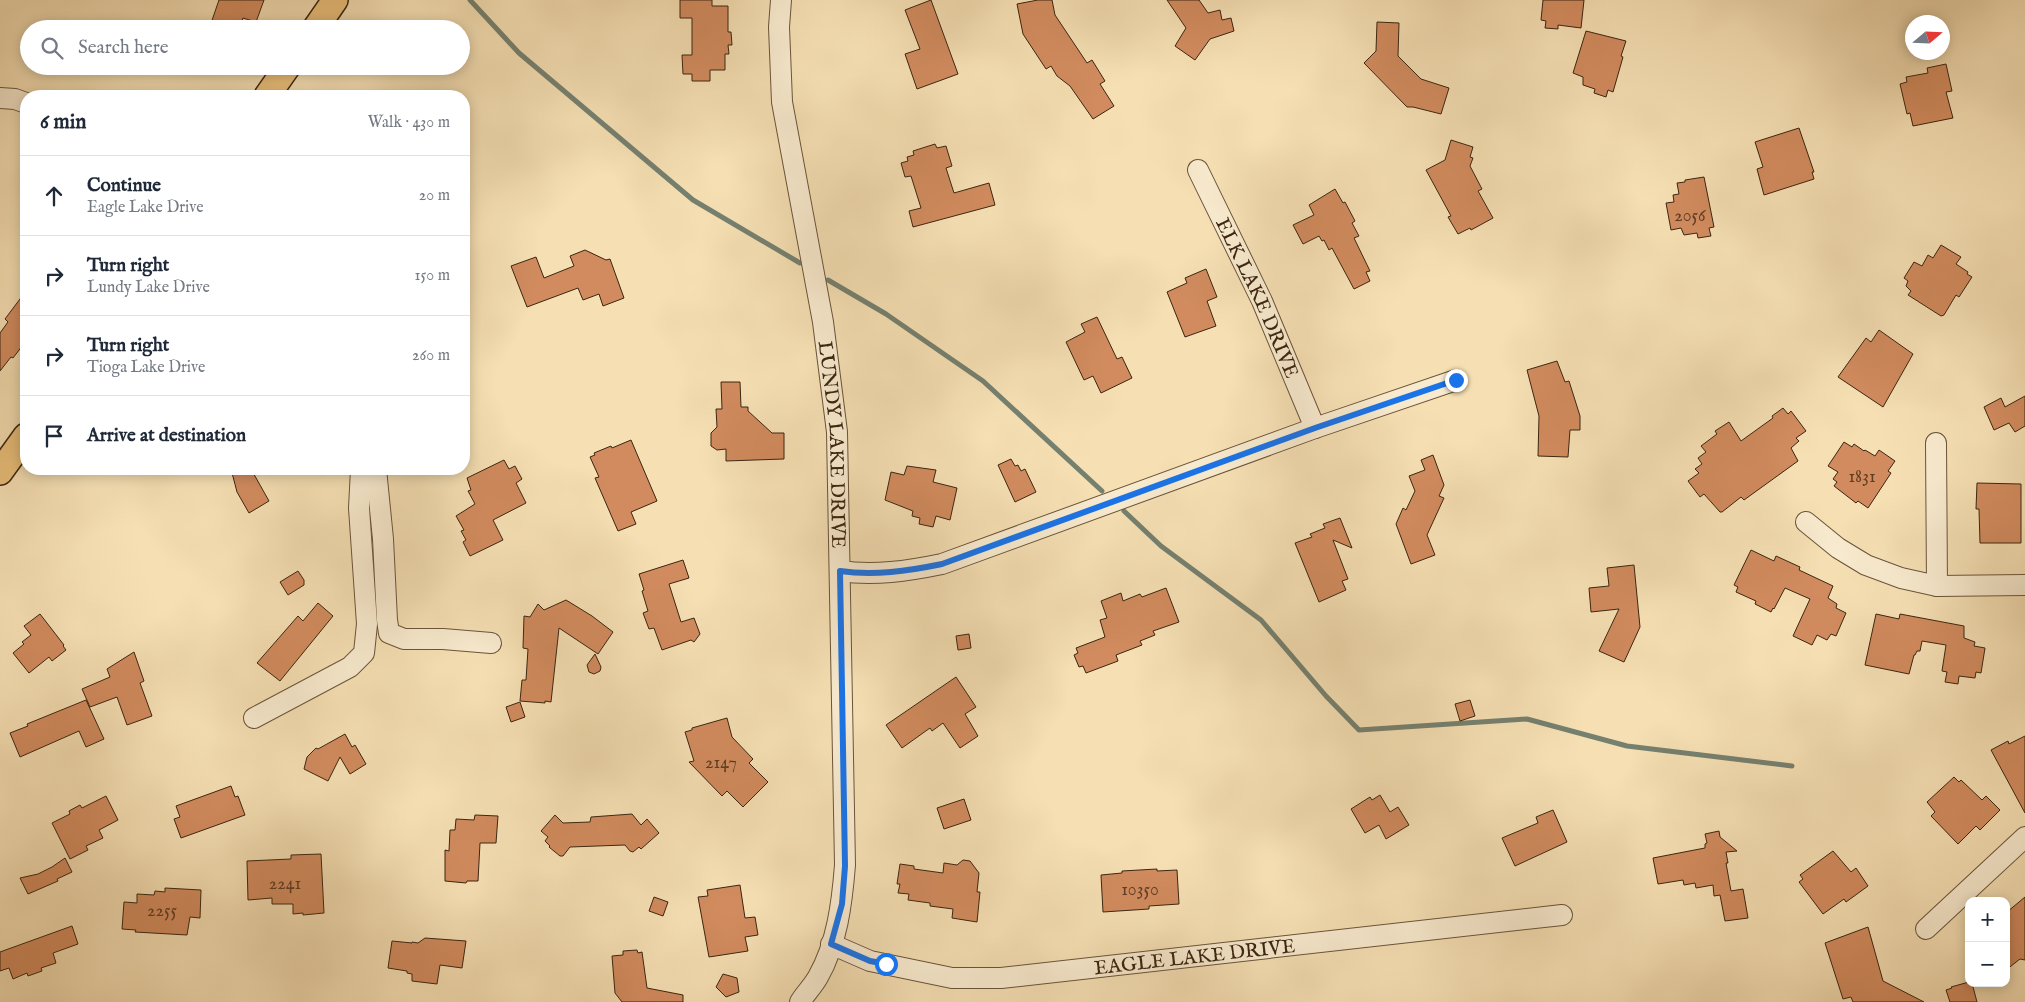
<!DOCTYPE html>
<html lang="en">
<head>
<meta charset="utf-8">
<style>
  body { margin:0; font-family:"IM FELL English",serif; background:#f2f2f3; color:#1f2937 }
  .controls { position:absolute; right:15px; bottom:15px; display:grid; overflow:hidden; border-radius:10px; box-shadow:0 2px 12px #0003 }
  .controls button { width:45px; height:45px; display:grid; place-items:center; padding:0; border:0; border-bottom:1px solid #e0e1e3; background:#fff; color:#1f2937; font:25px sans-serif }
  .compass { position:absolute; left:1905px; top:15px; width:45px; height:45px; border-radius:50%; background:#fff; box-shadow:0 2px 12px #0003; rotate:71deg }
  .stop { position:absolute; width:15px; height:15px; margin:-11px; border:4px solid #1a73e8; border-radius:50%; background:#fff }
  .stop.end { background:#1a73e8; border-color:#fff; box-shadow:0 1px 5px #0008 }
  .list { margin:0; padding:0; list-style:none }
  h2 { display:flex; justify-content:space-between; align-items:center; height:65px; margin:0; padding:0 20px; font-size:21px }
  h2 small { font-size:16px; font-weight:400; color:#747a83 }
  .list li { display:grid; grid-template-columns:32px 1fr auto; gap:15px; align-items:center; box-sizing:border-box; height:80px; padding:0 20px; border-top:1px solid #e0e1e3 }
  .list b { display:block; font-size:19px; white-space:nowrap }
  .list p { margin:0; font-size:16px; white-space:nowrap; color:#747a83 }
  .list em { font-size:16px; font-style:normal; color:#747a83 }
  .icon { flex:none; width:28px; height:28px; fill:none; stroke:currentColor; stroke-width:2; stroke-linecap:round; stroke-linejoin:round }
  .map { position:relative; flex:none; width:2025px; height:1002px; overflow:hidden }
  .search { position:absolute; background:#fff; box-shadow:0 2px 12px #0003; left:20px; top:20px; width:450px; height:55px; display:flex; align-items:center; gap:12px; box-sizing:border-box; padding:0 18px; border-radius:28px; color:#747a83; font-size:19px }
  .panel { position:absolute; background:#fff; box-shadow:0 2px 12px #0003; left:20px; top:90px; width:450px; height:385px; border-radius:20px }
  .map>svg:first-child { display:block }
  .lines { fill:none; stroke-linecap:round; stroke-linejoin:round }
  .stream { stroke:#75806f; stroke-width:5 }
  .building { fill:#d18b5e; stroke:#3b2511 }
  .minor-casing { stroke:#6a543a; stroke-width:22 }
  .major-casing { stroke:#3b2511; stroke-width:28 }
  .minor { stroke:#f8eace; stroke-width:20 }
  .major { stroke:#eac07a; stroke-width:25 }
  .route { stroke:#1a73e8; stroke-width:6 }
  .labels { text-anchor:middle; stroke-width:4; stroke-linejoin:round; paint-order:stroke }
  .number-label { font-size:18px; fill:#603e24 }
  .street-label { font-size:20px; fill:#3b2511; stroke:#f8eace }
</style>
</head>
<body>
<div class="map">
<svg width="2025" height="1002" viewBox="0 0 2025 1002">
  <rect width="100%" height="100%" fill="#f5dfb3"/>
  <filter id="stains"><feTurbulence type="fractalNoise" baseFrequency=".004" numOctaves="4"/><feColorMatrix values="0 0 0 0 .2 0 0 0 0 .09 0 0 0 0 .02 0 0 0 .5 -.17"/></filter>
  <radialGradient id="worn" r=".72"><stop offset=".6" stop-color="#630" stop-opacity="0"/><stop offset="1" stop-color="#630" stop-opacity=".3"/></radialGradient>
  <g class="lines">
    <g class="stream">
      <path d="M470 0 519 53 693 200 800 263"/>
      <path d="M828 280 886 314 983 381 1102 491"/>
      <path d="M1124 511 1161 546 1261 620 1326 696 1359 730 1527 719 1627 746 1792 766"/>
    </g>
  </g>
  <g class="building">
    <path d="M219 0H264L256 22 243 18 239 29H209Z"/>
    <path d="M680 0H712V6H728V32H731L732 45H728L729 54H725V70H710V81H692V74H683L682 55H692V18H680Z"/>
    <path d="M931 0 958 74 917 89 905 54 920 49 905 10Z"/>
    <path d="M1038 0H1052L1055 15 1087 63 1092 60 1105 81 1100 84 1114 106 1093 119 1070 86 1057 76 1051 66 1046 69 1023 34 1017 4Z"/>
    <path d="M1167 0H1199L1208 13 1220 10 1222 20 1231 18 1234 31 1210 39 1195 60 1175 46 1186 28Z"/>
    <path d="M1543 0H1584L1581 28 1558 25V29L1545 28 1546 21 1541 20Z"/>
    <path d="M1377 22 1399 23 1398 56 1421 79 1449 88 1441 114 1413 107H1407L1364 63 1376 51Z"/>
    <path d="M1586 31 1626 41 1621 56 1623 57 1613 92 1608 90 1606 97 1594 93 1595 89 1583 85V77L1573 73Z"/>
    <path d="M1946 64 1952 91 1946 92 1953 118 1913 126 1910 113 1907 114 1900 84 1907 82 1906 77 1928 73 1927 68Z"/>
    <path d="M1799 128 1814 172H1812L1814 179 1764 195 1757 169 1763 167 1755 142Z"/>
    <path d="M1451 140 1473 147 1470 157 1473 158 1470 166 1482 189 1478 191 1493 218 1471 230 1470 228 1458 234 1448 217 1451 216 1426 170 1445 160Z"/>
    <path d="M935 144 937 148 946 146 952 166 946 168 954 193 989 183 995 205 913 227 909 211 921 208 911 176 905 177 901 163 908 161 907 157 914 155 913 151Z"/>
    <path d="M1704 177 1714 227 1709 228 1711 236 1698 238 1697 233 1684 235 1681 228 1671 230 1666 203 1674 202 1673 195 1679 194 1677 183 1685 182V180Z"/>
    <path d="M1335 189 1343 203 1345 202 1355 221 1352 223 1359 236 1354 238 1370 271 1366 272 1370 281 1354 289 1332 248 1329 250 1324 240 1322 241 1319 236 1303 244 1293 225 1314 215 1309 205Z"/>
    <path d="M1941 245 1961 257 1956 264 1968 272 1967 274 1972 277 1959 297 1956 295 1944 315 1941 316 1908 295 1911 291 1906 286 1908 281 1904 278 1914 262 1922 266 1928 255 1933 258Z"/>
    <path d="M585 250 606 260 610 259 624 298 603 306 599 294 583 300 578 288 527 307 511 266 536 257 544 278 574 266 570 256Z"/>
    <path d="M1206 269 1217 297 1207 301 1216 326 1185 337 1167 292 1187 283 1185 278Z"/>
    <path d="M26 291V341L13 358 11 357 0 371V333L8 322 5 319Z"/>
    <path d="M1097 317 1117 359 1122 357 1132 378 1101 393 1093 376 1084 380 1066 342 1085 332 1081 324Z"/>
    <path d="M1879 330 1913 354 1883 407 1838 377 1866 338 1871 342Z"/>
    <path d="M1557 361 1565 382 1569 381 1580 416V430H1570L1568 457 1538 456 1539 416 1527 370Z"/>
    <path d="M721 382H740L741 407H748V411L772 433H784V459L726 461V449L717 450 711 446V433L717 427 716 409H722Z"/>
    <path d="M2025 396V426L2015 432 2009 423 1994 430 1984 407 2001 398 2005 407Z"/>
    <path d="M1783 408 1788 414 1791 411 1806 431 1796 438 1799 441 1791 448 1798 461 1744 500 1741 497 1722 512H1720L1704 494 1700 497 1688 481 1699 473 1695 469 1702 464 1698 458 1706 452 1701 446 1717 434 1715 431 1729 422 1741 441 1773 418 1772 416Z"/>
    <path d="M631 440 657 501 631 512 636 524 618 531 595 478 599 477 590 457 595 455 594 453 611 446 612 448Z"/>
    <path d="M1844 442 1852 447 1854 444 1864 451 1865 450 1875 456 1879 450 1895 461 1888 471 1891 473 1868 508 1858 501 1856 503 1834 486 1837 482 1833 479 1838 472 1828 466Z"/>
    <path d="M1433 455 1444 485 1439 496 1444 498 1427 535 1435 555 1411 564 1396 524 1403 508 1406 510 1415 491 1409 476 1425 470 1421 460Z"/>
    <path d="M1011 459 1015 466 1018 465 1021 471 1025 469 1036 492 1015 502 998 465Z"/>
    <path d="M504 460 509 469 515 466 522 479 516 483 526 503 493 520 503 540 470 556 463 542 466 540 461 531 464 530 456 516 475 504 468 491 471 490 467 478Z"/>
    <path d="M907 466 936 470 933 482 957 488 950 520 936 516 933 527 919 524 920 518 912 516 913 511 885 500 891 472 904 475Z"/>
    <path d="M231 469H251L269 501 249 513 237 492Z"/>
    <path d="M1977 483 2021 484V543H1980L1979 509H1976Z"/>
    <path d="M1340 518 1352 548 1333 540 1348 579 1342 581 1346 590 1319 602 1295 543 1312 537 1310 534 1325 528 1323 524Z"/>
    <path d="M1751 550 1774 561 1776 556 1800 567 1799 570 1833 586 1828 598 1837 604 1836 608 1846 613 1836 636 1831 634 1827 640 1817 635 1812 645 1793 636 1810 599 1785 588 1774 609 1773 608 1771 612 1755 604 1756 601 1736 592 1738 587 1734 585Z"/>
    <path d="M683 560 689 578 669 584 681 622 694 618 700 634 694 642 691 640 662 650 654 628 649 629 643 613 648 611 642 591 644 590 639 574Z"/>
    <path d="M1634 565 1640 627 1624 662 1599 651 1619 609 1591 612 1589 588 1609 586 1607 568Z"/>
    <path d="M298 571 304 580V585L288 595 280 582Z"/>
    <path d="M1166 588 1179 622 1153 631 1155 635 1140 641 1142 645 1116 655 1118 661 1086 673 1083 666 1079 667 1074 655 1078 653 1076 648 1105 637 1100 620 1107 618 1101 601 1121 593 1123 601 1140 594 1142 597Z"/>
    <path d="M566 600 592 616 613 632 598 654 559 628 551 702 545 701V703L520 701 522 680H526L528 649 523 648 524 616 530 617 538 604 544 610Z"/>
    <path d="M318 603 333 616 280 681 257 663 298 616 303 621Z"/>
    <path d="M40 614 64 645 63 646 66 650 52 661 49 657 29 673 13 653 24 644 22 642 31 635 24 626Z"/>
    <path d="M1876 614 1899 619 1900 614 1964 626V638L1975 642 1974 646 1985 648 1981 673 1976 672 1975 678 1959 676 1958 684 1945 682 1947 672 1942 671 1946 645 1922 641 1920 651H1917L1915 655H1914L1909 674 1865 665Z"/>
    <path d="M969 634 971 648 958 650 956 636Z"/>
    <path d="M134 652 144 681 140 683 152 716 127 725 117 697 90 707 82 689 110 677 107 669Z"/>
    <path d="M595 654 601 667 600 671 594 674 589 672 587 665Z"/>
    <path d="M956 677 976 707 965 714 978 736 960 748 943 723 932 731 930 728 902 748 886 725Z"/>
    <path d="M86 700 104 739 86 747 79 731 20 757 10 733 28 726 27 724Z"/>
    <path d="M1470 700 1475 716 1460 721 1455 704Z"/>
    <path d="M520 702 525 717 511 722 506 707Z"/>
    <path d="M727 718 732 737 753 759 749 763 768 782 743 807 727 791 722 796 689 762 694 761 685 732 692 730V728Z"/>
    <path d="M345 734 352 747 355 745 366 764 350 774 340 757 328 781 304 769 307 757 316 748 318 749Z"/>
    <path d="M2025 736V813L1991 750 2008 741 2009 744Z"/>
    <path d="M1954 777 1959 782 1961 780 1982 800 1986 796 2000 810 1980 830 1976 826 1958 844 1931 816 1935 812 1927 802Z"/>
    <path d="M231 786 235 797 238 796 245 815 181 838 174 819 180 817 176 806Z"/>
    <path d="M1380 795 1390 812 1398 807 1409 825 1386 839 1379 825 1365 833 1351 809 1370 797 1372 800Z"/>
    <path d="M106 796 118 820 99 830 103 838 86 846 88 850 70 859 52 823 70 814 69 811 80 805 82 808Z"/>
    <path d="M964 799 971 820 944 829 937 808Z"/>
    <path d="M1553 810 1567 842 1515 866 1502 838 1538 823 1536 817Z"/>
    <path d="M632 814 641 825 647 819 659 833 641 849 639 847 633 852 630 851 625 845 570 847 563 856H560L549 847 550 846 545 841 548 837 541 831 555 815 563 823 590 822 591 817Z"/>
    <path d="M475 815 498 816 496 843H480L478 881H467L466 883 445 881V850L449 851 450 830H455L456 819 474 820Z"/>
    <path d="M1719 831 1720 837 1737 851 1726 852 1728 863H1726L1731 891 1743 889 1748 918 1725 921 1720 895 1714 896 1713 885 1696 888 1695 883 1684 885 1683 880 1658 884 1653 858 1705 848V844L1707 843 1705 834Z"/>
    <path d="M1833 851 1851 872 1856 868 1868 886 1846 902 1844 899 1823 914 1799 882 1803 879 1800 875Z"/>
    <path d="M321 854 324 913 303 915V913L293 914V904H272V898L248 900 247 861 291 859V855Z"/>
    <path d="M65 858 72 872 57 879 58 881 28 894 20 878 38 874 52 867Z"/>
    <path d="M963 860 970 861 979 873 977 892H980L977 922 952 918 953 909 930 906V903L908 900 909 894 898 893 900 884H897L900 864 914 866V869L943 873 944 863 957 865Z"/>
    <path d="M1157 869V871L1177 870 1179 904 1149 906V909L1103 912 1101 875 1122 873V871Z"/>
    <path d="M740 885 745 918 755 917 758 935 745 937 748 951 709 957 698 897 708 896 707 890Z"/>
    <path d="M165 888 201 890 200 918 190 917 187 935 135 932 136 930 122 929 124 902 137 903V894L154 895 155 891 165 892Z"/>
    <path d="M654 897 668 902 663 916 649 911Z"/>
    <path d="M2025 897V960L2020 959 2006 970V920L2010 917 2007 912Z"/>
    <path d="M72 926 78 944 53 953 56 963 41 968 42 971 28 976 27 973 13 979 9 968 0 971V952Z"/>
    <path d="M1868 927 1883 981 1924 1002H1853L1851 997 1843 999 1825 943Z"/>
    <path d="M425 938 466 941 462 968 440 965 437 984 412 981V974L407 973V971L388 968 392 941 412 943V942L418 943Z"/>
    <path d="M637 950 638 953 642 952 647 988 683 995V1002H622L615 993 612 956 623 955V951Z"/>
    <path d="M723 974 737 978 739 992 726 997 716 987Z"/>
    <path d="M1969 982V983H1972L1977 1002H1950L1946 990 1952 988 1951 987Z"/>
  </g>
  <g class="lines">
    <g class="minor-casing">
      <g id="minor">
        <path id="s1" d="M781 0 779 27 782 102 823 322 837 432 845 865C842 903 837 944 818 977 813 986 805 994 800 1002"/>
        <path d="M0 98 15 99 26 103"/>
        <path id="s2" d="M1198 170 1262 301 1315 428"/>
        <path d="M1936 443 1937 586"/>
        <path d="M376 469 383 539 387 620 389 633 404 639H443L491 643"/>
        <path d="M1806 522 1838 548 1866 565 1901 578 1937 586 2025 585"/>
        <path d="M840 571C874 576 908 571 942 564L1315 428 1456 380"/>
        <path d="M254 718 350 667 364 653 367 624 359 508 361 469"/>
        <path d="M1926 929 2025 837"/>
        <path id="s3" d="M831 944 870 961 952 978H1001L1562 915"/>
      </g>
    </g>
    <g class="major-casing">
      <g id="major">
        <path d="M315 29 335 0"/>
        <path d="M267 96 288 66"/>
        <path d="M0 472 26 436"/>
      </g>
    </g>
    <use href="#minor" class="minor"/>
    <use href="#major" class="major"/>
  </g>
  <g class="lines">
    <path class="route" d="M886 964 870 961 831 944 842 904 845 866 840 571C874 576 908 571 942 564L1315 428 1456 380"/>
  </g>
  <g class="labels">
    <g class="number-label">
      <text x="1690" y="221">2056</text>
      <text x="1862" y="482">1831</text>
      <text x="721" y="768">2147</text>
      <text x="285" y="889">2241</text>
      <text x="1140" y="895">10350</text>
      <text x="162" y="916">2255</text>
    </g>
    <g class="street-label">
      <text dy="7" stroke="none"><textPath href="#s2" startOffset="141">ELK LAKE DRIVE</textPath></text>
      <text dy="7" stroke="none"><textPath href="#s1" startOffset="449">LUNDY LAKE DRIVE</textPath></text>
      <text dy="7" stroke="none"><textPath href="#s3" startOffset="370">EAGLE LAKE DRIVE</textPath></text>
    </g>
  </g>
  <rect width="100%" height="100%" filter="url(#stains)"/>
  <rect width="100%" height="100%" fill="url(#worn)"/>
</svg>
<div class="controls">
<button>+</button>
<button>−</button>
</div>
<svg class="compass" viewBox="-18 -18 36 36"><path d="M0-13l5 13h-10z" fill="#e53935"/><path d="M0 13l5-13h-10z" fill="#747a83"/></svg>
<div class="stop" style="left:886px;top:964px"></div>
<div class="stop end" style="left:1456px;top:380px"></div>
<div class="search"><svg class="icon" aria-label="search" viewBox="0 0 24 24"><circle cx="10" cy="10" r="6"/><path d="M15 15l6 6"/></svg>Search here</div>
<section class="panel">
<h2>6 min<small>Walk · 430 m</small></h2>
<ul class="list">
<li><svg class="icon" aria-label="ahead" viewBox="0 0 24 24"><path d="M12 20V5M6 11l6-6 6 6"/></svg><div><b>Continue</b><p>Eagle Lake Drive</p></div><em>20 m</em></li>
<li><svg class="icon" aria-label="right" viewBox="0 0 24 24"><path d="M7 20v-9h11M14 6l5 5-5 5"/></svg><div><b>Turn right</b><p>Lundy Lake Drive</p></div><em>150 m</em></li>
<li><svg class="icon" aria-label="right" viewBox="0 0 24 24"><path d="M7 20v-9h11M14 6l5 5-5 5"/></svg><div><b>Turn right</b><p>Tioga Lake Drive</p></div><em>260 m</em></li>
<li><svg class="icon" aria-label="arrive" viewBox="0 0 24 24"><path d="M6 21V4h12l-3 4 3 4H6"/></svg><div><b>Arrive at destination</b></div></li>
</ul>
</section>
</div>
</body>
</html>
